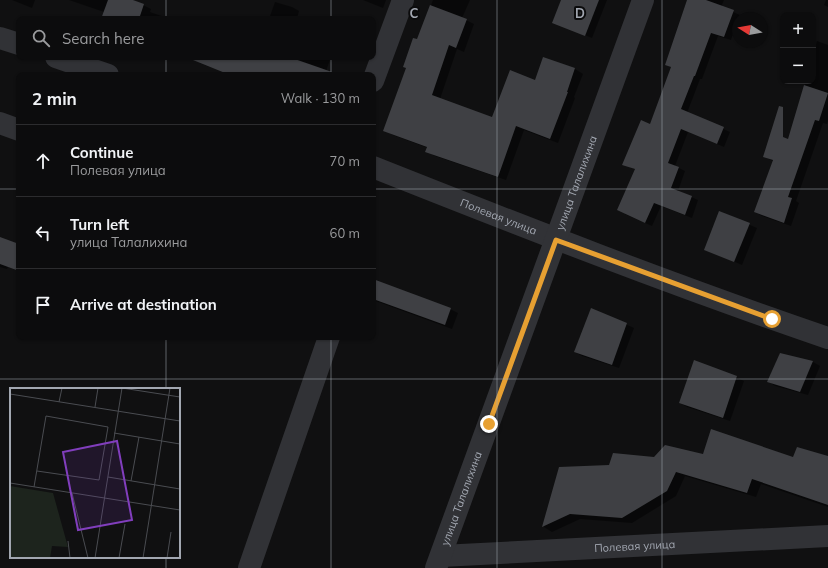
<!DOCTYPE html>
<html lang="en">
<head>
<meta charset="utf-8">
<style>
  body { margin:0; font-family:Mulish,sans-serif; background:#151516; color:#f1f3f6 }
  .controls { position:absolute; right:12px; top:12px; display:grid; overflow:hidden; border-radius:8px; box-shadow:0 1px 3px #0004 }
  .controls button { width:36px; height:36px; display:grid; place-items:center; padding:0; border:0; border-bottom:1px solid #2c2c2e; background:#0c0c0d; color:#f1f3f6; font:20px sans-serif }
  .compass { position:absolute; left:732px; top:12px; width:36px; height:36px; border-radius:50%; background:#0c0c0d; box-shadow:0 1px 3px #0004; rotate:281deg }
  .stop { position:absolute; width:12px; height:12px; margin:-9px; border:3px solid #e7a032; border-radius:50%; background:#fff }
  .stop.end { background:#e7a032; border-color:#fff; box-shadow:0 1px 4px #0008 }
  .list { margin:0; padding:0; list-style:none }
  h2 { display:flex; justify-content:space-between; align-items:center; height:52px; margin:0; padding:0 16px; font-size:17px }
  h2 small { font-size:13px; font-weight:400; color:#9a9b9d }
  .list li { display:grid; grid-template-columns:26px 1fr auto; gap:12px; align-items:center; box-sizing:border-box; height:72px; padding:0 16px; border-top:1px solid #2c2c2e }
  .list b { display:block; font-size:15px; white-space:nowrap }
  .list p { margin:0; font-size:13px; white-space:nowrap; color:#9a9b9d }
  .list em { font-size:13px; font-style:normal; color:#9a9b9d }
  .icon { flex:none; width:22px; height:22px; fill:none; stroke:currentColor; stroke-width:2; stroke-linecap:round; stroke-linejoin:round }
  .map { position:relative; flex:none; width:828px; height:568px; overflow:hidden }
  .search { position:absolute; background:#0c0c0d; box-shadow:0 1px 3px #0004; left:16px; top:16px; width:360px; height:44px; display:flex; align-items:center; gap:10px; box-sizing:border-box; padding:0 14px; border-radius:8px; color:#9a9b9d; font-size:15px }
  .panel { position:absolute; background:#0c0c0d; box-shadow:0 1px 3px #0004; left:16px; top:72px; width:360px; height:268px; border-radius:8px }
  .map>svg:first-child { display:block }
  .shadow { fill:#0007 }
  .building { fill:#3f4044 }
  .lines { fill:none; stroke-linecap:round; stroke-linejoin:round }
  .minor { stroke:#313236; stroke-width:22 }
  .route { stroke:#e7a032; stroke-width:5 }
  .grid { fill:none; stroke:#a2a7b1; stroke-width:1; stroke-opacity:0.55 }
  .labels { text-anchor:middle; stroke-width:4; stroke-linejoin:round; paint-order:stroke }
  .street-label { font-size:11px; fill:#a2a7b1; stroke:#0b0b0c }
  .inset-road { fill:none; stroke:#4a4c51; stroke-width:1 }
  .view { fill:#813ebd; fill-opacity:0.15; stroke:#813ebd; stroke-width:2 }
  .inset-edge { fill:none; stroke:#a2a7b1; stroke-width:2 }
  .grid-label { font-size:13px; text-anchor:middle; font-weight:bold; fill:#a2a7b1; stroke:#0b0b0c; stroke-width:4; stroke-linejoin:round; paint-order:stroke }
</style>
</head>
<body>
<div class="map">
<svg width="828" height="568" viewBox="0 0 828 568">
  <rect width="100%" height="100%" fill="#101011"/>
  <g class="shadow">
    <path d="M12 0H35L32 8Z"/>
    <path d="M69 0H133L151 9 150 12 170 19H102L104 12Z"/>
    <path d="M363 0H386L383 8Z"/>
    <path d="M433 0H470L462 18 474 24 464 52 457 49 440 99 493 118 536 81 543 58 575 69 583 74 574 97 575 98 558 143 524 130 506 180 435 156 427 151 428 148 393 135 385 130Z"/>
    <path d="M562 0H607L592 38 553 22Z"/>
    <path d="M688 0H724L721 7 740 15 738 18 731 40 718 36 702 79H700L687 113 730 132 724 147 688 132 675 166 685 171 678 191 698 200 692 218 661 206 652 226 625 214 636 170 623 164 650 125 672 68 666 64Z"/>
    <path d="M826 0H828V7L824 5Z"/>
    <path d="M275 2 292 7 299 11 297 18 298 19H269Z"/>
    <path d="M817 41 828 45V121L827 124 823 123 796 201 799 203 791 226 762 216 755 212 773 161 764 156 789 140 806 81H813V54Z"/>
    <path d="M188 57H331L326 71 335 75H231L205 65Z"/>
    <path d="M720 212 757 228 742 265 705 249Z"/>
    <path d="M0 238 19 249V271L8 267 7 269 0 267Z"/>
    <path d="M373 280 450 309 458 313 452 329 373 300Z"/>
    <path d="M592 309 634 328 619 368 582 356 575 352Z"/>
    <path d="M781 354 813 362 820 366 808 395 775 386 768 381Z"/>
    <path d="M736 377 744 381 730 421 687 407 680 403Z"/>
    <path d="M704 455 793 458 828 457V507L761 484 756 497 685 476 676 496 632 523 580 519 552 532 544 527 560 468 610 466 654 458Z"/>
  </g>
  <g class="building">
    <path d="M108 0H133L144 4 139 19H101Z"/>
    <path d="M561 0H599L585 36 552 23Z"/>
    <path d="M687 0H706L734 10 724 37 711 33 695 76H694L681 109 724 127 717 144 681 129 668 163 679 167 671 188 692 196 685 215 654 203 645 223 617 210 635 169 622 165 641 120 650 124 671 67 665 65Z"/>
    <path d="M430 5 467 19 456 48 449 45 432 95 492 117 510 70 535 80 543 57 575 68 567 92H568L550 139 516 126 498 177 425 152 427 147 383 131 406 68 403 67 413 38 417 39Z"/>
    <path d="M188 57H289L332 72V75H230L188 58Z"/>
    <path d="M804 85 828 93 819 121 815 120 788 197 792 198 784 223 754 212 773 160 763 157 779 106 783 107V137L788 139Z"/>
    <path d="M719 211 750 223 734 262 704 250Z"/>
    <path d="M0 237 19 244V271L0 264Z"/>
    <path d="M373 279 451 308 445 325 373 299Z"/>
    <path d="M591 308 627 323 612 365 574 352Z"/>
    <path d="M780 353 813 361 800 392 767 382Z"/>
    <path d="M694 360 737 376 723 418 679 403Z"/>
    <path d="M711 429 793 457 797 447 828 456V505L752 479 747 493 676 472 667 491 622 518 570 514 542 527 559 467 609 465 613 453 654 457 665 445 703 454Z"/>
  </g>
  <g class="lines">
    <g class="minor">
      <path d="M0 38 19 44"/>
      <path d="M56 57 108 75"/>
      <path d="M373 81 403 0"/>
      <path d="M0 123 19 130"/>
      <path id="s1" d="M373 167C524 227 675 286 828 338"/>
      <path id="s2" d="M441 556 828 536"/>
      <path d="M249 568 329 337"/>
      <path id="s3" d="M436 568 643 0"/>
    </g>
  </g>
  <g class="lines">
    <path class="route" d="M489 424 556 240 772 319"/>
  </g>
  <path class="grid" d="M166 0V19M331 0V19M497 0V568M662 0V568M166 57V75M331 57V75M0 189H19M373 189H828M166 337V389M331 337V568M0 379H828M166 557V568"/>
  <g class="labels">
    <g class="street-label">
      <text dy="4" stroke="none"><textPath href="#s3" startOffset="410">улица Талалихина</textPath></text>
      <text dy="4" stroke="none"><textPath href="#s1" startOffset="135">Полевая улица</textPath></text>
      <text dy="4" stroke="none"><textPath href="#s3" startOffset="74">улица Талалихина</textPath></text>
      <text dy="4" stroke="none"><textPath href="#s2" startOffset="194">Полевая улица</textPath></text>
    </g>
  </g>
  <g transform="translate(10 388)">
    <rect width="170" height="170" fill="#101011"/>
    <path d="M0 98 43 105 58 159 42 158 40 170H0Z" fill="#1d241d"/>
    <path class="inset-road" d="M112 0 170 9M0 6 170 33M49 14 52 0M85 19 88 0M104 45 170 56M98 89 170 101M121 93 129 49M0 95 170 122M24 99 36 28 98 39 89 92 27 83M62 105 78 170M58 153 60 170M85 170 112 0M109 170 115 136M133 170 160 0M157 170 161 144"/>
    <path class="view" d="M107 53 122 132 68 142 53 64Z"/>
    <rect width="170" height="170" class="inset-edge"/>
  </g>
  <g class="grid-label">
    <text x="414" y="18">C</text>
    <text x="580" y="18">D</text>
  </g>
</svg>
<div class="controls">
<button>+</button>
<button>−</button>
</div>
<svg class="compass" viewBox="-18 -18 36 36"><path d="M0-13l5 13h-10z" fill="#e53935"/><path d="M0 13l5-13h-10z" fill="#9a9b9d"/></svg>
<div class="stop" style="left:772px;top:319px"></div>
<div class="stop end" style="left:489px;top:424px"></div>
<div class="search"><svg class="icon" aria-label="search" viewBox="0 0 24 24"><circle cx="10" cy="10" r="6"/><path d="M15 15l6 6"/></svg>Search here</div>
<section class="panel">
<h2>2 min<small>Walk · 130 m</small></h2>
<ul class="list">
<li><svg class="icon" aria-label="ahead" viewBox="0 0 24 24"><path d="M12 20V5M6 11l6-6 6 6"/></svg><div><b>Continue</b><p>Полевая улица</p></div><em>70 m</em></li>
<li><svg class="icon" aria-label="left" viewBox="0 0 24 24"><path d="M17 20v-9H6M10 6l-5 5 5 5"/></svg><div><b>Turn left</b><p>улица Талалихина</p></div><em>60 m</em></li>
<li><svg class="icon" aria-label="arrive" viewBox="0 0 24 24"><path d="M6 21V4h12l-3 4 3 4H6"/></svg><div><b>Arrive at destination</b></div></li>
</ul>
</section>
</div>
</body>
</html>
